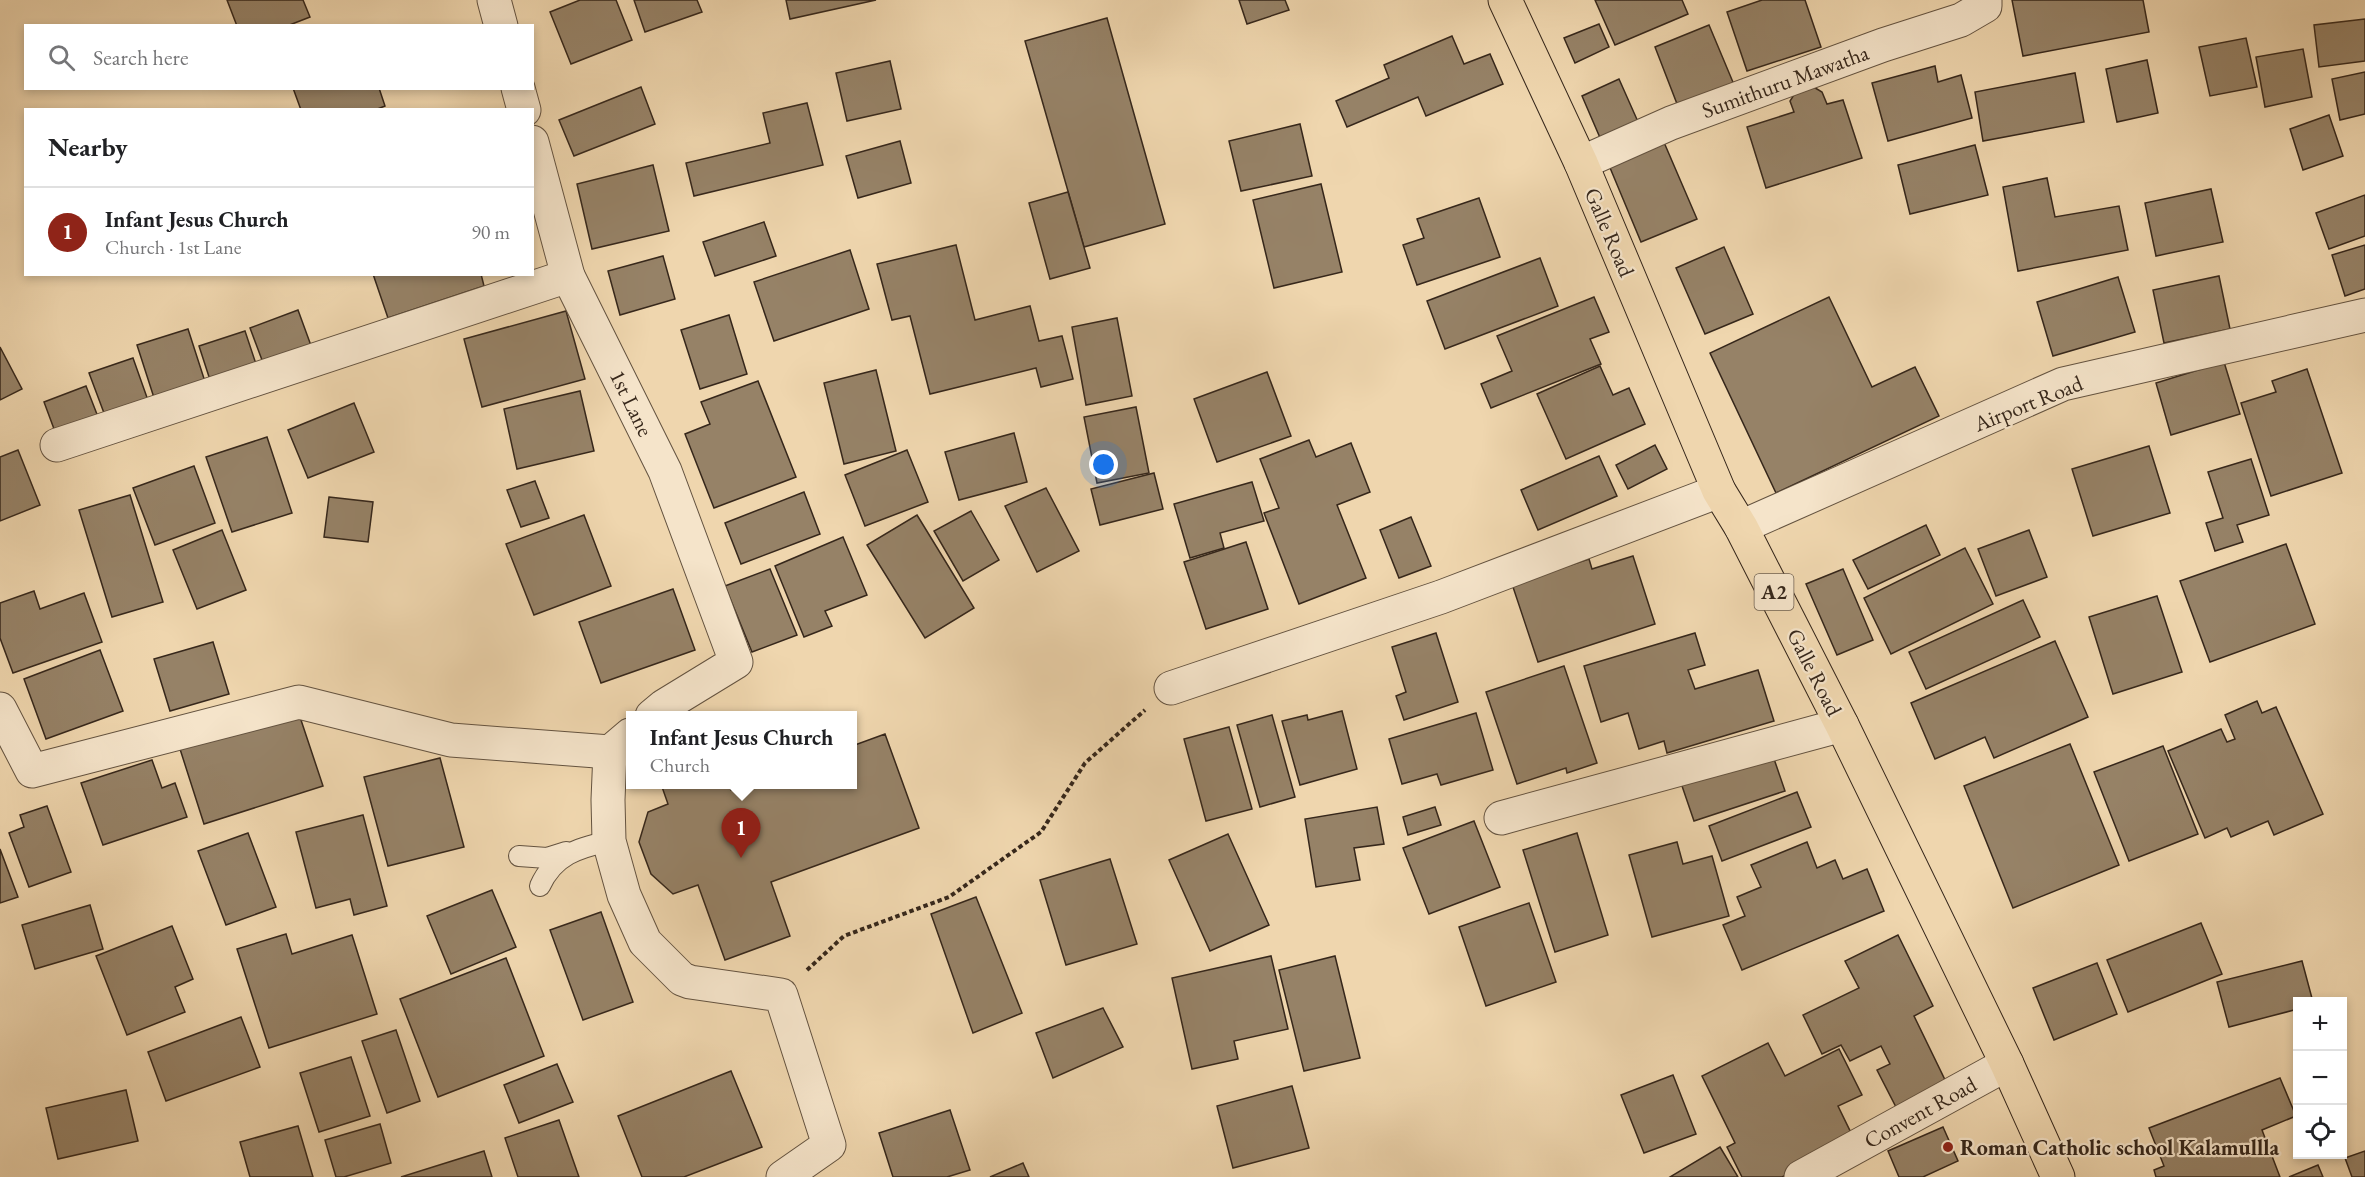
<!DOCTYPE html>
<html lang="en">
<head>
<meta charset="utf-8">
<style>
  body { margin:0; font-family:"EB Garamond",serif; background:#f2f2f2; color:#202124 }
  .controls { position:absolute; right:18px; bottom:18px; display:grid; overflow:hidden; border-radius:0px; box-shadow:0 3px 9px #0003 }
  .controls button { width:54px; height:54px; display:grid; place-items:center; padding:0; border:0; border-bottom:2px solid #e0e0e0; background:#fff; color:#202124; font:30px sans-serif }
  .you { position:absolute; left:1104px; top:465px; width:21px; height:21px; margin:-15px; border:4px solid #fff; border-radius:50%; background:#1a73e8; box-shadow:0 0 0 9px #1a73e833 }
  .badge { display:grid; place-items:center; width:39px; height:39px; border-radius:50%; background:#8f2418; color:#fff; font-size:20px; font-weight:700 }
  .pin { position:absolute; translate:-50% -50px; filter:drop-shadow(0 2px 3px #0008) }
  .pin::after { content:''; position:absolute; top:32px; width:21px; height:18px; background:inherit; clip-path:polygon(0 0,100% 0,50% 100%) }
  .popup { position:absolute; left:626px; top:711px; width:231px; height:78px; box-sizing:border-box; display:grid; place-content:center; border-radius:0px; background:#fff; filter:drop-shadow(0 2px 4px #0005); font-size:20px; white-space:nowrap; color:#757577 }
  .popup b { font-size:22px; color:#202124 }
  .popup::after { content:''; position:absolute; left:50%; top:100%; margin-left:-12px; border:12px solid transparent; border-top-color:#fff }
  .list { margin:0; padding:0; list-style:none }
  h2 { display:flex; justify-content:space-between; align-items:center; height:78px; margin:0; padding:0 24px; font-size:26px }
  h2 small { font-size:20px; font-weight:400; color:#757577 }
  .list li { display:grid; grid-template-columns:39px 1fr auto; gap:18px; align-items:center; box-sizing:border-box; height:90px; padding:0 24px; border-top:2px solid #e0e0e0 }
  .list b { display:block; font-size:22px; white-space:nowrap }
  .list p { margin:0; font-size:20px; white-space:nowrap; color:#757577 }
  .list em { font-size:20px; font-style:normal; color:#757577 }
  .icon { flex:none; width:33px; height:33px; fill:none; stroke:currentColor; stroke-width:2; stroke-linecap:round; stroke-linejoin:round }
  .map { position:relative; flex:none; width:2365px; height:1177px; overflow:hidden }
  .search { position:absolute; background:#fff; box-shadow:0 3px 9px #0003; left:24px; top:24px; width:510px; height:66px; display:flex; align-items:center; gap:15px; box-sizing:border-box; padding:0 21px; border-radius:0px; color:#757577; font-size:22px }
  .panel { position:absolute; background:#fff; box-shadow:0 3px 9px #0003; left:24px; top:108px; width:510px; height:168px; border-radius:0px }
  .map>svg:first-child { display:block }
  .building { fill:#968267; stroke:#36271b; stroke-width:1.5 }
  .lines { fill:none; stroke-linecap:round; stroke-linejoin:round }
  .service-casing { stroke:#645340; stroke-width:22 }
  .minor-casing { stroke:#645340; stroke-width:35 }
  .trunk-casing { stroke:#36271b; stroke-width:35 }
  .path { stroke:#36271b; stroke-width:4; stroke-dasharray:4.5 3; stroke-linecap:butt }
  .service { stroke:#f5e4ca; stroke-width:20 }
  .minor { stroke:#f5e4ca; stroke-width:33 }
  .trunk { stroke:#efd6ae; stroke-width:33 }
  .poi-dot { fill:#8f2418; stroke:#f5e4ca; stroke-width:2 }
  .labels { text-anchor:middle; stroke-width:4.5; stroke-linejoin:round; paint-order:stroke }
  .shield { fill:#f5e4ca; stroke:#6f6050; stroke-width:1.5 }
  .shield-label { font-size:21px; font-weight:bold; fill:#36271b }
  .street-label { font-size:22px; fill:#36271b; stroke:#f5e4ca }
  .poi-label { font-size:22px; font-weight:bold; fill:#36271b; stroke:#f5e4ca; text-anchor:start }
</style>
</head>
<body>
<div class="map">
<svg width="2365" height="1177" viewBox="0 0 2365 1177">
  <rect width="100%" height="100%" fill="#efd6ae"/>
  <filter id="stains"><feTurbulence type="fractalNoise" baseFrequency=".00333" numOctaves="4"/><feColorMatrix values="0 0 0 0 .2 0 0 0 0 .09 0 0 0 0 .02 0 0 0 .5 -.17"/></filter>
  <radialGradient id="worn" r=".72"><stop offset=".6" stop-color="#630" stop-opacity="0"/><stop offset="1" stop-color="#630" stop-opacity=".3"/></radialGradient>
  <g class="building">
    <path d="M227 0H303L310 17 287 26H237Z"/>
    <path d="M580 0H616L632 40 571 64 550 12Z"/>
    <path d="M634 0H697L702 12 645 32Z"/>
    <path d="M786 0H876L790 19Z"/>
    <path d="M1239 0H1285L1289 10 1247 24Z"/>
    <path d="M1595 0H1682L1688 14 1615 45Z"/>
    <path d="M1762 0H1805L1821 47 1747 71 1727 12Z"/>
    <path d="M2012 0H2143L2149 32 2023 56Z"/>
    <path d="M1107 18 1165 224 1084 247 1025 41Z"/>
    <path d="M2365 19V61L2319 67 2314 25Z"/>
    <path d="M1599 24 1609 47 1575 63 1564 38Z"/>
    <path d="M1709 25 1735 87 1679 109 1655 47Z"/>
    <path d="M1452 36 1464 64 1490 54 1503 84 1426 116 1418 97 1347 127 1336 101 1389 78 1384 65Z"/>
    <path d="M2246 38 2257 87 2210 96 2199 47Z"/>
    <path d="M2303 49 2312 97 2265 107 2256 57Z"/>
    <path d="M2147 60 2158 113 2117 122 2106 69Z"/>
    <path d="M890 61 901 109 847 121 836 73Z"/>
    <path d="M1935 66 1938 82 1961 75 1972 118 1888 141 1872 83Z"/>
    <path d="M2365 72V114L2340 120 2332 79Z"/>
    <path d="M2075 73 2084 122 1983 141 1975 92Z"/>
    <path d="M1619 79 1639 124 1601 140 1582 96Z"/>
    <path d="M1812 86 1822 92 1827 104 1843 100 1862 158 1766 188 1747 127 1794 112 1790 101 1797 90Z"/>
    <path d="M641 87 655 124 574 156 559 120Z"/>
    <path d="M293 88H379L385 106 375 110H301Z"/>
    <path d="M807 103 823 165 694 196 686 163 770 143 763 113Z"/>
    <path d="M2329 115 2343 156 2303 170 2290 129Z"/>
    <path d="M1300 124 1312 176 1241 191 1229 141Z"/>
    <path d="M1663 140 1697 219 1641 242 1608 163Z"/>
    <path d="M900 141 911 183 858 198 846 156Z"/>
    <path d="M1975 145 1988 195 1910 214 1898 165Z"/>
    <path d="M653 165 669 231 592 249 577 184Z"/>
    <path d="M2047 178 2055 217 2119 206 2128 250 2018 271 2003 187Z"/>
    <path d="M1321 184 1342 272 1274 288 1253 200Z"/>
    <path d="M2211 189 2223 242 2156 256 2145 203Z"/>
    <path d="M1068 192 1090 268 1050 279 1029 203Z"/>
    <path d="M2365 195V236L2329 249 2316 213Z"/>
    <path d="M1479 198 1500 257 1417 285 1403 245 1424 238 1417 219Z"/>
    <path d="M764 222 776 256 715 276 703 242Z"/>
    <path d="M956 245 975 320 1030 306 1039 341 1062 336 1073 379 1041 387 1036 368 930 394 910 316 892 320 877 264Z"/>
    <path d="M2365 245V289L2345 296 2332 255Z"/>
    <path d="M1724 247 1753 314 1705 334 1676 268Z"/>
    <path d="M850 250 869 309 774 341 754 282Z"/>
    <path d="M663 256 675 299 620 315 608 271Z"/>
    <path d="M1540 258 1558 306 1445 349 1427 301Z"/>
    <path d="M373 274H481L484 286 388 318Z"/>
    <path d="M2219 276 2230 329 2164 343 2153 290Z"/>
    <path d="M2118 277 2135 332 2053 356 2037 302Z"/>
    <path d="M1594 297 1609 332 1590 339 1601 364 1491 408 1481 384 1512 371 1497 336Z"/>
    <path d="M1829 297 1872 387 1915 367 1939 416 1776 493 1710 353Z"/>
    <path d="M298 310 313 351 265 368 250 328Z"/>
    <path d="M566 311 585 379 482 407 464 339Z"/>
    <path d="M729 315 747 374 700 389 681 330Z"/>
    <path d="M1117 318 1132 396 1086 405 1072 327Z"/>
    <path d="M188 329 208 391 157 407 137 345Z"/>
    <path d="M245 331 258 370 212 386 199 346Z"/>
    <path d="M0 347 22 389 0 400Z"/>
    <path d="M133 358 150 406 107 421 89 373Z"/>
    <path d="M2224 362 2240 414 2171 435 2156 383Z"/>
    <path d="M1600 366 1613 395 1629 388 1645 424 1566 459 1537 394Z"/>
    <path d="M2307 369 2342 473 2271 496 2241 403 2276 392 2272 381Z"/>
    <path d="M876 370 896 451 844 464 824 383Z"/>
    <path d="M1267 372 1291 436 1217 462 1194 399Z"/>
    <path d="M758 381 796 477 714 508 685 434 710 424 701 402Z"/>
    <path d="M86 386 100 422 57 437 44 402Z"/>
    <path d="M580 391 594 451 517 469 504 409Z"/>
    <path d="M354 403 374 452 308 478 288 430Z"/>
    <path d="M1136 407 1149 473 1097 483 1084 417Z"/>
    <path d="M1014 433 1027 482 959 500 945 452Z"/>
    <path d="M267 437 292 513 232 532 206 457Z"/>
    <path d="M1309 440 1316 457 1351 443 1370 492 1337 505 1366 578 1299 604 1264 513 1279 508 1260 459Z"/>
    <path d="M1655 445 1667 469 1628 489 1616 465Z"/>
    <path d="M2149 446 2170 513 2093 536 2072 469Z"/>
    <path d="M18 450 40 505 0 521V457Z"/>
    <path d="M907 450 928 502 865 526 845 475Z"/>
    <path d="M1599 456 1617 496 1538 530 1521 490Z"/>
    <path d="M2251 459 2269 515 2237 525 2243 542 2215 551 2206 523 2223 518 2208 472Z"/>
    <path d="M194 466 215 523 155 545 133 488Z"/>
    <path d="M1154 473 1163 509 1100 525 1091 489Z"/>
    <path d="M535 481 549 518 521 527 507 490Z"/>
    <path d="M1252 482 1264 521 1220 533 1224 548 1190 558 1174 504Z"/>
    <path d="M1046 488 1079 551 1037 572 1005 506Z"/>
    <path d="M804 492 820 534 741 564 725 523Z"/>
    <path d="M130 495 163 602 112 617 79 510Z"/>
    <path d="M329 497 373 502 368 542 324 537Z"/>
    <path d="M971 511 999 560 963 581 934 531Z"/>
    <path d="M584 515 611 586 534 615 506 544Z"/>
    <path d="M917 515 974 608 925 638 867 545Z"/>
    <path d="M1411 517 1431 566 1399 578 1380 530Z"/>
    <path d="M1926 525 1940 555 1868 589 1853 560Z"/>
    <path d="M222 530 246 590 197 609 173 550Z"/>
    <path d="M2029 530 2047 577 1996 596 1978 549Z"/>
    <path d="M843 537 867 595 825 611 832 626 804 637 775 566Z"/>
    <path d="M1246 542 1268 609 1206 629 1184 562Z"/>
    <path d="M2286 544 2315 624 2210 662 2180 581Z"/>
    <path d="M1965 548 1993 604 1891 654 1864 598Z"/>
    <path d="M1633 556 1655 624 1538 662 1512 584 1589 559 1592 569Z"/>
    <path d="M770 569 797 635 752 652 725 586Z"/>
    <path d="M1843 569 1873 640 1837 655 1806 584Z"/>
    <path d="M673 589 695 650 601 683 579 622Z"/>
    <path d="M34 591 40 609 84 593 102 642 13 673 0 638V603Z"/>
    <path d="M2157 596 2182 672 2113 694 2089 617Z"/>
    <path d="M2023 600 2040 637 1926 689 1909 652Z"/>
    <path d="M1436 633 1458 702 1404 720 1396 696 1406 692 1392 647Z"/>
    <path d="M1695 633 1705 665 1688 670 1695 689 1758 670 1774 721 1667 753 1664 741 1639 749 1628 713 1601 722 1584 666Z"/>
    <path d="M2055 641 2088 717 1994 758 1985 737 1935 759 1911 703Z"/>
    <path d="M213 642 229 694 170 711 154 659Z"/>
    <path d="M100 650 123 711 46 739 24 679Z"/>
    <path d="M1564 666 1597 763 1567 773 1566 768 1517 784 1486 692Z"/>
    <path d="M2257 701 2262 713 2276 707 2323 814 2274 835 2268 821 2231 837 2227 828 2205 838 2168 751 2221 729 2227 742 2235 739 2225 715Z"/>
    <path d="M298 711 323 786 204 824 180 749Z"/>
    <path d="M1342 711 1357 769 1300 785 1282 721 1307 715 1308 720Z"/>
    <path d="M1476 713 1493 770 1441 785 1437 774 1402 784 1389 739Z"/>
    <path d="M1272 715 1295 797 1260 807 1237 725Z"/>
    <path d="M1229 727 1252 809 1206 821 1184 739Z"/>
    <path d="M885 734 919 828 771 882 790 936 725 960 698 885 673 894 651 874 639 842 648 812 668 804 661 784H729L731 790 746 784H852V746Z"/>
    <path d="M2070 744 2119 865 2013 908 1964 786Z"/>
    <path d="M2163 746 2198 834 2129 861 2094 772Z"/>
    <path d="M1772 753 1785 791 1694 821 1681 783Z"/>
    <path d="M440 758 464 847 388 866 364 777Z"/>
    <path d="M152 760 162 788 175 783 187 817 103 845 81 783Z"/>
    <path d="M1797 792 1811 827 1722 861 1709 826Z"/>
    <path d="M47 806 71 872 29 887 9 833 24 827 20 815Z"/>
    <path d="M1377 807 1384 844 1354 848 1360 880 1316 887 1305 819Z"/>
    <path d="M1435 807 1441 825 1408 835 1403 817Z"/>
    <path d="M363 815 387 906 354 915 350 899 316 908 296 832Z"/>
    <path d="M1474 821 1500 887 1429 914 1403 848Z"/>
    <path d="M248 833 276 907 226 925 198 851Z"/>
    <path d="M1577 833 1608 935 1555 952 1523 850Z"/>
    <path d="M1228 834 1269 925 1210 951 1169 860Z"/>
    <path d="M1677 842 1683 864 1712 856 1729 916 1652 937 1629 855Z"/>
    <path d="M1807 842 1817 868 1835 860 1843 879 1867 869 1884 911 1742 970 1723 925 1745 916 1737 897 1761 887 1751 865Z"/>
    <path d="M0 849 18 897 0 903Z"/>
    <path d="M1110 859 1137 944 1066 965 1040 880Z"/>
    <path d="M492 890 516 947 451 974 427 916Z"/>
    <path d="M976 897 1022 1013 973 1033 931 914Z"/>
    <path d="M1529 903 1556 982 1486 1006 1459 927Z"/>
    <path d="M90 905 103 949 35 969 22 925Z"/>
    <path d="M601 912 633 1002 583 1020 550 930Z"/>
    <path d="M2201 923 2222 974 2128 1012 2107 960Z"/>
    <path d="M172 926 193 979 175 987 185 1012 127 1035 96 956Z"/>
    <path d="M286 934 292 954 352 935 377 1014 269 1048 237 949Z"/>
    <path d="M1898 935 1933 1006 1914 1016 1947 1084 1897 1109 1877 1070 1890 1064 1881 1046 1850 1061 1841 1045 1822 1054 1803 1015 1859 988 1845 961Z"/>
    <path d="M1271 956 1288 1029 1234 1041 1238 1059 1192 1069 1172 978Z"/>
    <path d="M1335 956 1360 1058 1304 1071 1279 970Z"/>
    <path d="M506 958 544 1056 438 1097 400 999Z"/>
    <path d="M2302 961 2313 1002H2298V1009L2229 1027 2217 982Z"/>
    <path d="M2097 963 2117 1014 2054 1040 2033 988Z"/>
    <path d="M1103 1008 1123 1047 1053 1078 1036 1033Z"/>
    <path d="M241 1017 260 1067 166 1101 148 1052Z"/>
    <path d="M396 1030 420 1101 387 1113 362 1041Z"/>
    <path d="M1768 1043 1785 1076 1839 1049 1862 1095 1838 1106 1855 1141 1782 1177H1742L1727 1147 1735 1143 1702 1076Z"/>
    <path d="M351 1057 370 1116 319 1132 300 1073Z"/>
    <path d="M557 1064 573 1102 519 1123 504 1085Z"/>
    <path d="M731 1071 762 1147 684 1177H642L618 1116Z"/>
    <path d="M1673 1075 1696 1134 1644 1153 1621 1095Z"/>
    <path d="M2280 1078 2296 1116 2262 1130 2280 1177H2156L2154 1170 2164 1166 2149 1128Z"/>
    <path d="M1292 1086 1309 1148 1233 1168 1217 1106Z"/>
    <path d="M126 1090 138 1141 58 1159 46 1108Z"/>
    <path d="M950 1110 970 1170 947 1177H893L879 1133Z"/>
    <path d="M559 1120 579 1177H518L505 1138Z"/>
    <path d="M380 1124 391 1163 344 1177H336L325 1140Z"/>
    <path d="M298 1126 313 1177H250L240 1142Z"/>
    <path d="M1943 1127 1958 1161 1923 1177H1899L1888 1151Z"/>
    <path d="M1720 1147 1738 1177H1670Z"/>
    <path d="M484 1151 492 1177H401Z"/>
    <path d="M2365 1151V1177H2352L2345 1158Z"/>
    <path d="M1023 1163 1029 1177H990Z"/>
    <path d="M2318 1165 2323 1177H2289Z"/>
  </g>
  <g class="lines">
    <g class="service-casing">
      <g id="service">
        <path d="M519 856 547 858 566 852"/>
        <path d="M540 886C554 855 578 848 609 841"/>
      </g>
    </g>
    <g class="minor-casing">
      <g id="minor">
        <path d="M494 0 501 26"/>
        <path d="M518 88 524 110"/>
        <path d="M532 142 568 276 665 471 736 662 664 706 652 716"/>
        <path d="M1581 163 1671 123 1883 45 1961 20 1985 6V0"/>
        <path d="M57 445 568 276"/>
        <path d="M1741 527 2063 384 2365 315"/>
        <path d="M1171 688 1441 597 1719 491"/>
        <path d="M0 709 32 771 299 702 451 740 610 752"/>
        <path d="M630 735 610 752 608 800 609 841 624 895 645 942 682 979 690 982 781 995 829 1145 783 1177"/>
        <path d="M1501 818 1842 725"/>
        <path d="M1801 1177 2007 1064"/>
      </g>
    </g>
    <g class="trunk-casing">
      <path id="trunk" d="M1505 0 1581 163 1719 491 1741 527 1842 725 2007 1064 2058 1177"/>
    </g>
    <path class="path" d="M807 970 844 936 949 897 1041 832 1085 763 1145 710"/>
    <use href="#service" class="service"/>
    <use href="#minor" class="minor"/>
    <use href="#trunk" class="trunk"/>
  </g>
  <circle class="poi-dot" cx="1948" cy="1147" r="6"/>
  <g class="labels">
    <rect class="shield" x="1754.5" y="574" width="39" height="36" rx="4.5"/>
    <g class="shield-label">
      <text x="1774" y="599">A2</text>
    </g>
    <g class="street-label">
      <text transform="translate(1785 81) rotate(-20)" y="8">Sumithuru Mawatha</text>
      <text transform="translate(1610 232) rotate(67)" y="8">Galle Road</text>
      <text transform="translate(632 403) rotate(64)" y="8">1st Lane</text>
      <text transform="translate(2028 403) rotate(-22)" y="8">Airport Road</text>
      <text transform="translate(1815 672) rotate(63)" y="8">Galle Road</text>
      <text transform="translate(1920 1112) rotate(-29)" y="8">Convent Road</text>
    </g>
    <g class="poi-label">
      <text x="1960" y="1155">Roman Catholic school Kalamullla</text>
    </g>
  </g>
  <rect width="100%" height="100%" filter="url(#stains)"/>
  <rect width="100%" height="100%" fill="url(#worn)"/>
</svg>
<div class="controls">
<button>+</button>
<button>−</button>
<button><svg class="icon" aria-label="locate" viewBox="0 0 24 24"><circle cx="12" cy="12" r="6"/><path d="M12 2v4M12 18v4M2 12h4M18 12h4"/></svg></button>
</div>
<div class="you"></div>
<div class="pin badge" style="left:741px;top:858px">1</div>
<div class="popup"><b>Infant Jesus Church</b>Church</div>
<div class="search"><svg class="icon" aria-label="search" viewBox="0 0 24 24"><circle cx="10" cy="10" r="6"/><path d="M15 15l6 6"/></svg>Search here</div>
<section class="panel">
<h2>Nearby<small></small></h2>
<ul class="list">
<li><span class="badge">1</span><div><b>Infant Jesus Church</b><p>Church · 1st Lane</p></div><em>90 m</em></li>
</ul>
</section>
</div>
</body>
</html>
